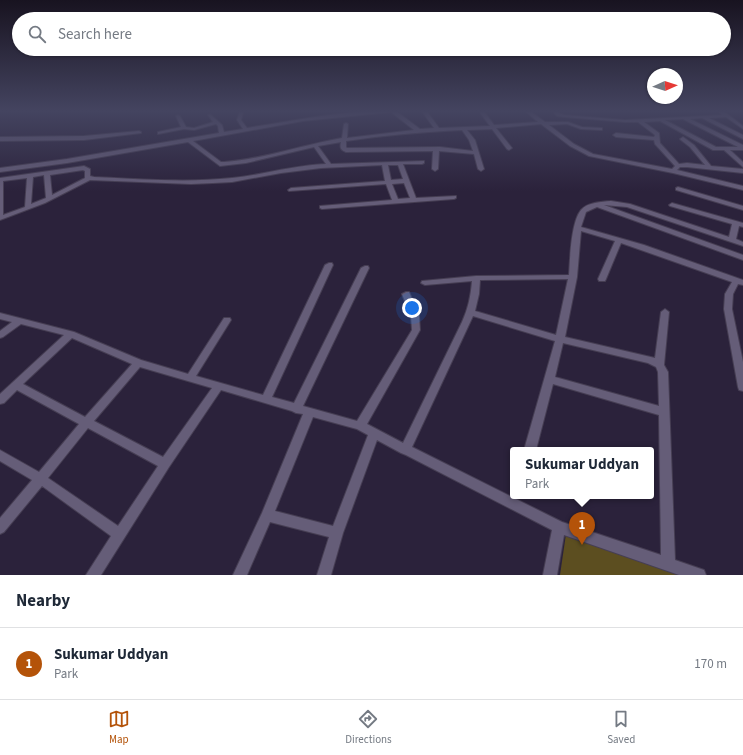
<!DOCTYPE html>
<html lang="en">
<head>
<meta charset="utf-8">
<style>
  body { margin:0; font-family:"Source Sans 3",sans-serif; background:#f6f6f7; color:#1f2937 }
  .compass { position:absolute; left:647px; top:68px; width:36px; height:36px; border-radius:50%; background:#fff; box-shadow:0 1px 3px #0004; rotate:87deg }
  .you { position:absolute; left:412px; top:308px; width:14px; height:14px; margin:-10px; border:3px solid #fff; border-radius:50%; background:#1a73e8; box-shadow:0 0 0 6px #1a73e833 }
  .badge { display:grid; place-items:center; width:26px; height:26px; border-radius:50%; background:#b45309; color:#fff; font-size:13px; font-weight:700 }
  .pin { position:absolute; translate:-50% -33px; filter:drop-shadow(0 1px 2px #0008) }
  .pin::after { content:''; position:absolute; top:21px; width:14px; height:12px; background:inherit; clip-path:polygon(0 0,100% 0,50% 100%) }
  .popup { position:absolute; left:510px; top:447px; width:144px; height:52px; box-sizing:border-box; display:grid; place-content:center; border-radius:4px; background:#fff; filter:drop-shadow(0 1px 3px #0005); font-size:13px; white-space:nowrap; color:#747a83 }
  .popup b { font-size:15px; color:#1f2937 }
  .popup::after { content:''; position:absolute; left:50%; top:100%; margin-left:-8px; border:8px solid transparent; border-top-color:#fff }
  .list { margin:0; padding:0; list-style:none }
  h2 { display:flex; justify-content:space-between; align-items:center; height:52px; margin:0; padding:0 16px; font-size:17px }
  h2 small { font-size:13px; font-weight:400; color:#747a83 }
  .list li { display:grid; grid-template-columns:26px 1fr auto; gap:12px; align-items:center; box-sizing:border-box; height:72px; padding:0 16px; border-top:1px solid #e0e1e3 }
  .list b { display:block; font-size:15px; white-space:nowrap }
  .list p { margin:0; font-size:13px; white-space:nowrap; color:#747a83 }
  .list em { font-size:13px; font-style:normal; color:#747a83 }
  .icon { flex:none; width:22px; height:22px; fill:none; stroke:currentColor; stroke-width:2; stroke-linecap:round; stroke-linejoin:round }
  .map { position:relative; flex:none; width:743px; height:575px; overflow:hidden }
  .search { position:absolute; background:#fff; box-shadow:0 1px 3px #0004; left:12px; right:12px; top:12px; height:44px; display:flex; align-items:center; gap:10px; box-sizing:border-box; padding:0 14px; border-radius:22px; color:#747a83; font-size:15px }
  .sheet { height:124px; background:#fff }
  nav { display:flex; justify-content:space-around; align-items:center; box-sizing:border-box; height:56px; border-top:1px solid #e0e1e3; background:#fff; font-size:11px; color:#747a83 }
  nav a { display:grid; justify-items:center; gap:2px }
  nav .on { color:#b45309 }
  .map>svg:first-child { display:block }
  .green { fill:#5c4e20 }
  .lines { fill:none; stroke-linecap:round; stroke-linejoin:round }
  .street-casing { stroke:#463e53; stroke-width:2 }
  .street { fill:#655d78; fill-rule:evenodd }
</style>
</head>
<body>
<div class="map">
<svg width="743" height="575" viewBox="0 0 743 575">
  <rect width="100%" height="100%" fill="#2b223b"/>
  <path class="green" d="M566 534 679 575H560Z"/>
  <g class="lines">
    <g class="street-casing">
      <g id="street">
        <path d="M240 110H244L241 120 247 128C297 120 347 110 398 110L396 111 420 129 434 128 421 110H426L439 128 490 126 478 110H483L494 125 538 122 524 110H529L545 122H568L582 127 602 128V130H600L581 129 567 124 549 125 574 144 593 154 672 169 675 166 655 144 654 140 616 137 613 135 616 133 654 137 655 135 638 122H625L565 117 557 116 551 110C557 110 559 114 565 115L625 120 722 115 717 110H722L743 126V129L726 117 709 118 743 135V139L702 118 690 119 743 145V150H730L743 162V167L724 150H713L660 121 644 122 659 133 660 143 679 164 687 163 705 165 690 147 681 140 680 139 683 137 694 145 711 166 743 169V173L687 167H680L677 170 743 186V190L673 173 589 156 570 146 541 124 496 128 512 148 509 150 507 149 492 129 467 130 475 140 484 169 481 171 478 169 474 154 439 151 438 169 435 171 432 169 433 151 346 152C340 150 340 147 341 142L318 146 331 164 424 161V163L422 164H403L416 198 456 196V198L454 199 322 209 320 208V206L392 200 386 184 289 191 288 190 291 188 385 181 382 165 321 168 281 173 232 182 213 183 191 184 90 180 45 203 0 220V178L84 166 90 169V176L94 177C139 179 186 183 232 178 263 175 294 165 326 164L314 147 246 163 220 166 188 142 67 163 0 172V168L67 159 219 133 218 126 216 124 194 130 184 129 158 134V132L181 127 176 116 178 115 180 116 186 127 194 128 213 122 208 115 210 114 222 125 224 132 243 129 237 120ZM391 112 414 130 347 138 348 124 346 123 344 124 342 138C302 145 264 159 224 162H221L193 141 303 121ZM683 119 738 147H716L665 120ZM462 130 469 140 473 151 440 147 347 148 346 147V141C385 135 423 132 462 130ZM388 165H398L403 179 391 180ZM83 170 85 171V178L52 195 50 175ZM44 175 46 198 31 204 33 177ZM27 178 25 207 3 215V181ZM404 183 410 198 398 199 392 184Z"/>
        <path d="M139 131 141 132V133L84 140 0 141V137L84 136Z"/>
        <path d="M678 187 743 206V210L676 190V188Z"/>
        <path d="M611 201 630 204 729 237 732 224 670 206 669 205 672 203 743 223V227L739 226 736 239 743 242V246L627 207 604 205 743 255V260L597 207 586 212 581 227 644 245 743 280V285L738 284 733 294 732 309 743 362V391L739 390 738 387 724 309 725 294 732 282 621 243 606 279 605 281H599L598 279 615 241 581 231 577 277 565 337 655 358 661 312 665 309 669 312 664 365 668 372 675 560 704 570 706 575H679L564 535 557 575H543L552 530 406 455 401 453 377 440 343 533 331 575H317L329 537 270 522 247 575H233L262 513 303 414 296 413 292 411 221 390 169 467 101 575H86L111 536 42 486 4 532 0 534V518L32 480 0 461V450L39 472 79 424 17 390 4 403 0 404V394L64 335 21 324 3 337 0 338V331L12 322 0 319V313L74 332 141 360 188 374 224 318H230L231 320 196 376 263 395 325 265 329 263H332L333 265 272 397 294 403 361 268 365 266H368L369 268 303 406 357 421 412 330 411 316 402 294 406 292H409L419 316 420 330 367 424 403 443 462 322C468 309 471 295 472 281L425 285 421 283 422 281 476 276 569 275C570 259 571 222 581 210 588 202 601 202 611 201ZM568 279 556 335 475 311 479 294 480 280ZM473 316 555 341 524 450H536L553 384 659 415 661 555 562 522 412 447ZM72 338 132 364 85 417 23 384ZM563 343 648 363 656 367 658 372 659 406 555 377ZM140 367 212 388 163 457 94 421ZM313 417 357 429 368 435 333 526 275 511ZM88 428 158 466 118 526 48 478Z"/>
      </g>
    </g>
    <use href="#street" class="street"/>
  </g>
  <linearGradient id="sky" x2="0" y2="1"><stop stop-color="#181320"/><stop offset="0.58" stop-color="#444460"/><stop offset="1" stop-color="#444460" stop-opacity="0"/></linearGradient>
  <rect width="743" height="191" fill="url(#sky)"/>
</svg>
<svg class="compass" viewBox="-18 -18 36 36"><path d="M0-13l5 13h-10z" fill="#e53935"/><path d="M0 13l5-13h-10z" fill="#747a83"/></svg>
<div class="you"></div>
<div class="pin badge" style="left:582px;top:545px">1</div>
<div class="popup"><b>Sukumar Uddyan</b>Park</div>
<div class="search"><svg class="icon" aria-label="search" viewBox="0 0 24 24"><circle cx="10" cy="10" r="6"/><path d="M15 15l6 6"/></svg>Search here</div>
</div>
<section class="sheet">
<h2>Nearby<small></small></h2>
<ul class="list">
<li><span class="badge">1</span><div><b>Sukumar Uddyan</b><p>Park</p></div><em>170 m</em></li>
</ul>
</section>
<nav>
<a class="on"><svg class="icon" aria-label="map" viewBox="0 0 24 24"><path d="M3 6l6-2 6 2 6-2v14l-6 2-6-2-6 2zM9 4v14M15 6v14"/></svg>Map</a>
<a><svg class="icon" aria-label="directions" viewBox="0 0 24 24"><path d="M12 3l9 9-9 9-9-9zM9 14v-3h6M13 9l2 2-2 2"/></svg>Directions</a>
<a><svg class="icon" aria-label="saved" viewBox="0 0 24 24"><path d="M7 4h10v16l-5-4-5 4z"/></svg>Saved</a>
</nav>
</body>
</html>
